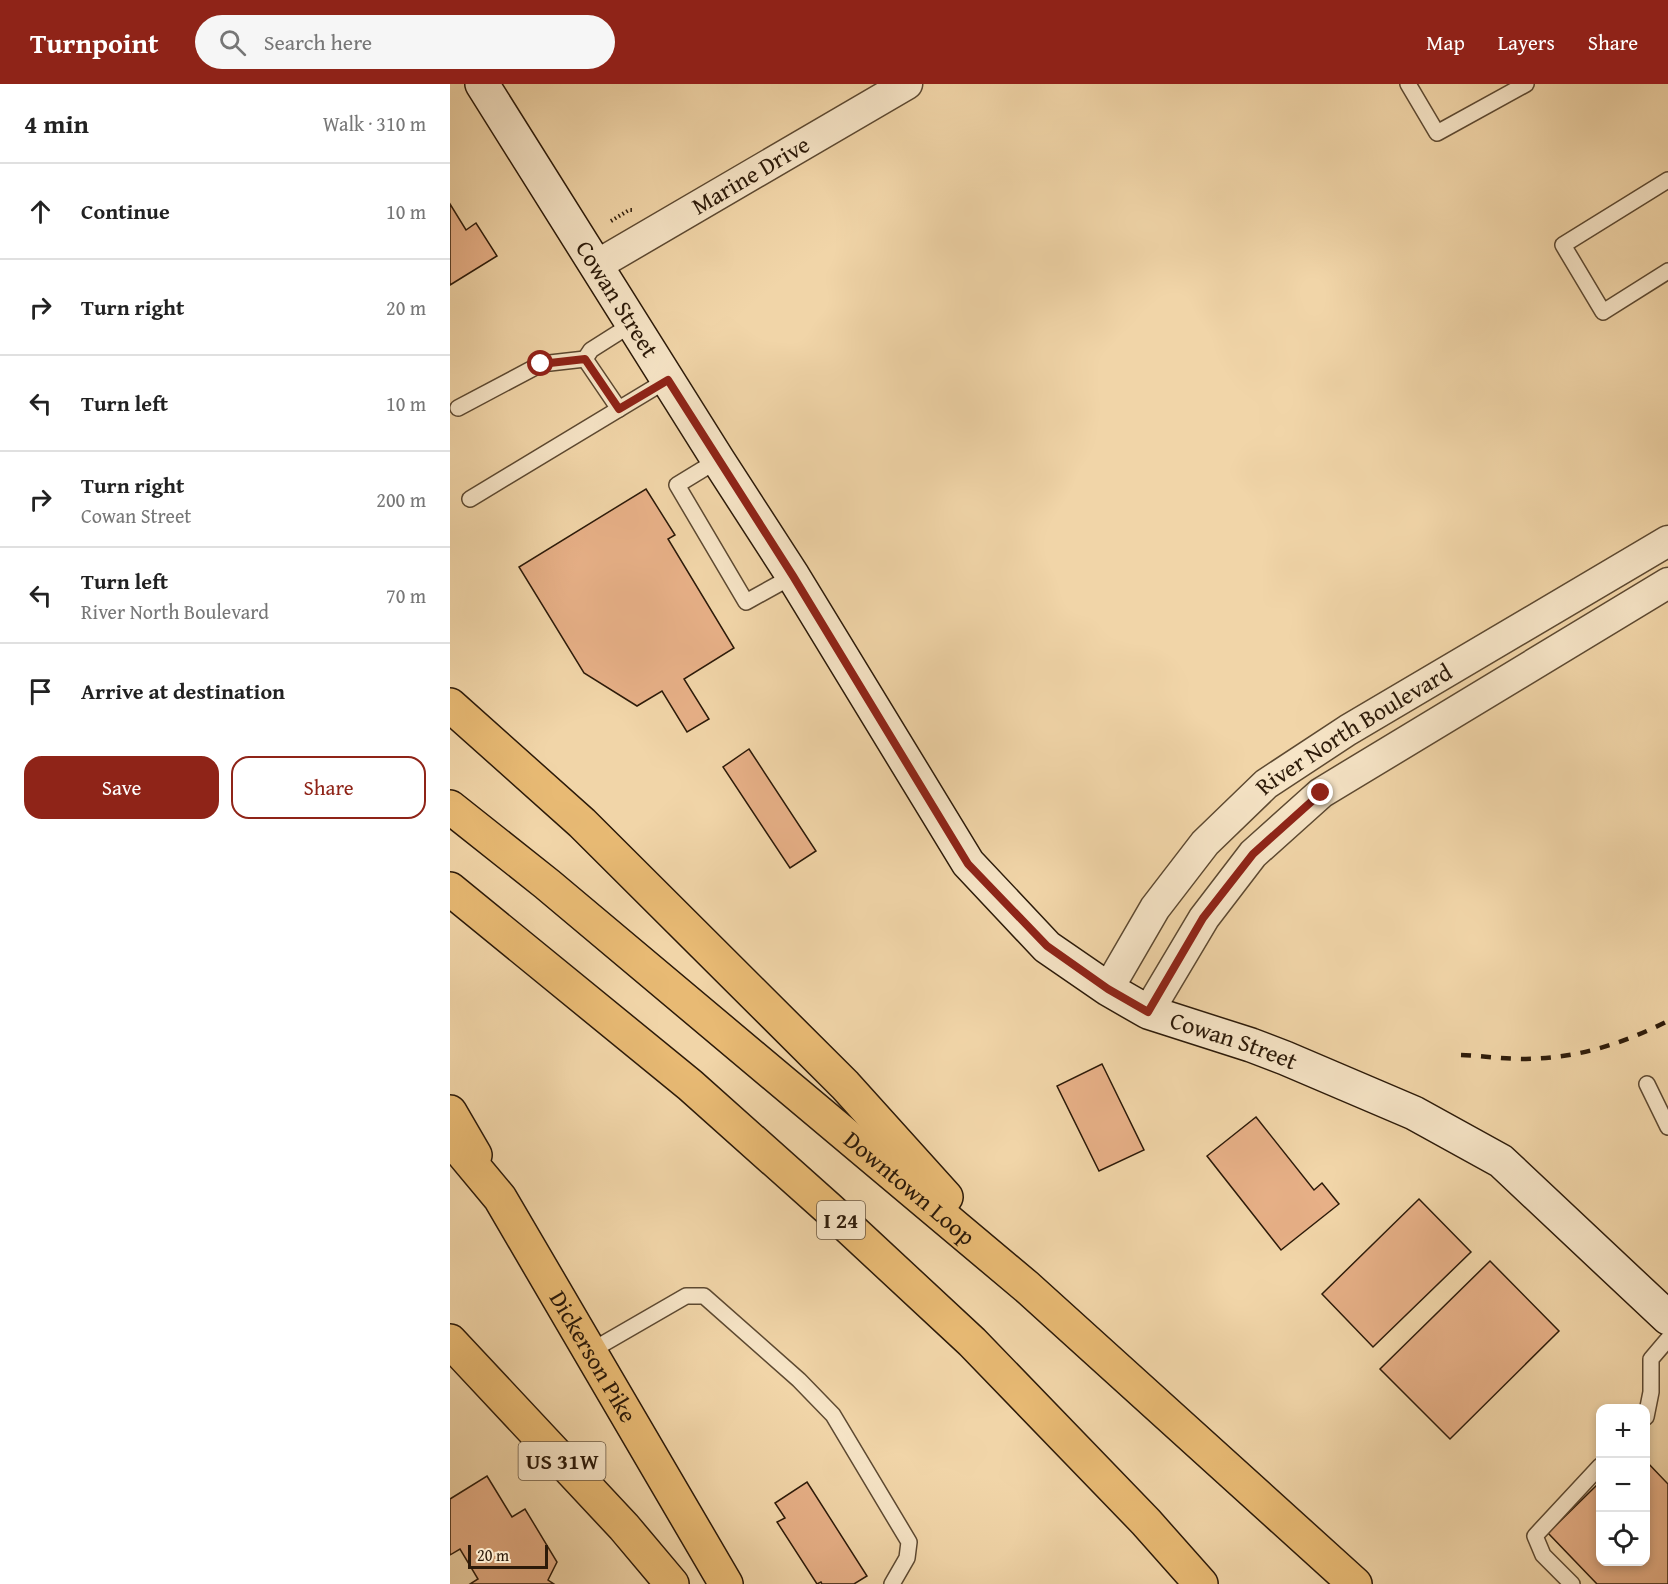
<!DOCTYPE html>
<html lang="en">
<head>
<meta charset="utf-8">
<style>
  body { margin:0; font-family:"Gentium Book Plus",serif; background:#f6f6f6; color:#222 }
  .controls { position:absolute; right:18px; bottom:18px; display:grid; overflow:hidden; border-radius:12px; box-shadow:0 3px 9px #0003 }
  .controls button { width:54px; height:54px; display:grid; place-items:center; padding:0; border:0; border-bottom:2px solid #e0e0e0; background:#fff; color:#222; font:30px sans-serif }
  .scale { position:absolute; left:18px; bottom:15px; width:80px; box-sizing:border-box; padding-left:6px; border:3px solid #2c1a09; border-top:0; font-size:16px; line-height:21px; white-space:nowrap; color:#2c1a09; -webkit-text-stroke:4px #f6e4c6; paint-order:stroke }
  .stop { position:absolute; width:18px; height:18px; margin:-14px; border:4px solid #8f2418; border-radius:50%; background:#fff }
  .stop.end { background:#8f2418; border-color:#fff; box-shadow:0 2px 6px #0008 }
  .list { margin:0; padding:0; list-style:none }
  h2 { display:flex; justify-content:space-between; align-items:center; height:78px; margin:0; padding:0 24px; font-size:26px }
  h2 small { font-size:20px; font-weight:400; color:#767676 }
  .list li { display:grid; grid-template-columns:39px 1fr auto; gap:18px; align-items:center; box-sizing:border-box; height:96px; padding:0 24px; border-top:2px solid #e0e0e0 }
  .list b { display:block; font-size:22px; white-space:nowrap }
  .list p { margin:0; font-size:20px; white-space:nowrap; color:#767676 }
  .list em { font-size:20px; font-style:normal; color:#767676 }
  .actions { display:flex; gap:12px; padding:18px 24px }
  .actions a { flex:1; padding:14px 0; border:2px solid #8f2418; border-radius:18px; text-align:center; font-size:21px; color:#8f2418 }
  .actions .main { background:#8f2418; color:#fff }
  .icon { flex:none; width:33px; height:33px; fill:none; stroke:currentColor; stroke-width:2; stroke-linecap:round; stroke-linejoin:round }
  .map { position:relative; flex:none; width:1218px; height:1500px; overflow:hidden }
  header { display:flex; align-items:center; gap:36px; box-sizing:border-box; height:84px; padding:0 30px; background:#8f2418; color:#fff }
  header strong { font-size:28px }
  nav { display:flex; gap:33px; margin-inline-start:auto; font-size:21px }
  .search { width:420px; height:54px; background:#f6f6f6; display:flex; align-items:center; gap:15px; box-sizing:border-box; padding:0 21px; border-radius:33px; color:#767676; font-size:22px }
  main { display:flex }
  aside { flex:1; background:#fff }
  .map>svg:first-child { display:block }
  .building { fill:#e7b087; stroke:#2c1a09; stroke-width:1.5 }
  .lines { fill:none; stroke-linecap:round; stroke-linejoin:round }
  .lane-casing { stroke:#5d4931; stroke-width:18 }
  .street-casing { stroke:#5d4931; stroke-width:33 }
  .secondary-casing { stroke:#2c1a09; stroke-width:36 }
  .primary-casing { stroke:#2c1a09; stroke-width:36 }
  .highway-casing { stroke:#2c1a09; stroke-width:36 }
  .path { stroke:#2c1a09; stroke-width:4; stroke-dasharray:1.5 3; stroke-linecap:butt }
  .lane { stroke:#f6e4c6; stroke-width:15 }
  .street { stroke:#f6e4c6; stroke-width:30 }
  .secondary { stroke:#f6e4c6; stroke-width:33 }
  .primary { stroke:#e8ba74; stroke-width:33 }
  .highway { stroke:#e8ba74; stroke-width:33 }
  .rail { stroke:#2c1a09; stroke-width:4.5; stroke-dasharray:10 10; stroke-linecap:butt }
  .route { stroke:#8f2418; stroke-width:8 }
  .labels { text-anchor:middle; stroke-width:5; stroke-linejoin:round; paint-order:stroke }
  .shield { fill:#f6e4c6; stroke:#695742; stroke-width:1.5 }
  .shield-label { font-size:22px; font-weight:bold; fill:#2c1a09 }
  .street-label { font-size:24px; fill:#2c1a09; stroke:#f6e4c6 }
</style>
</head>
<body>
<header>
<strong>Turnpoint</strong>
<div class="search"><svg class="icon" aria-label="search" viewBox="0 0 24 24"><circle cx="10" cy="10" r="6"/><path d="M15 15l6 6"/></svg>Search here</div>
<nav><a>Map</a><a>Layers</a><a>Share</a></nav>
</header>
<main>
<aside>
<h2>4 min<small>Walk · 310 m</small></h2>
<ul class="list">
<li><svg class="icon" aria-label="ahead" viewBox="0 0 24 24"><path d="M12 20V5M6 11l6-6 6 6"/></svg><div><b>Continue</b></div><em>10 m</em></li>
<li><svg class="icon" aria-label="right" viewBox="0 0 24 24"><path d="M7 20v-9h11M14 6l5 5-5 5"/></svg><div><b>Turn right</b></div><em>20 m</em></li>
<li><svg class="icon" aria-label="left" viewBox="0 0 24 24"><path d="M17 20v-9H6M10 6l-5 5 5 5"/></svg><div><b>Turn left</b></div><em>10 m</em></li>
<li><svg class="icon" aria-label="right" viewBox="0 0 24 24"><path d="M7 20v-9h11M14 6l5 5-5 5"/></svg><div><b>Turn right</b><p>Cowan Street</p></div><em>200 m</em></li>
<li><svg class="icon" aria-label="left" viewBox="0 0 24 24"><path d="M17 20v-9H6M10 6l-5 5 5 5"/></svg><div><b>Turn left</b><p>River North Boulevard</p></div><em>70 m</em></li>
<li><svg class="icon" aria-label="arrive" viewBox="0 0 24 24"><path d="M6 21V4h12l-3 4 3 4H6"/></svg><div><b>Arrive at destination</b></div></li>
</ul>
<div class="actions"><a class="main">Save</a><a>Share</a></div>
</aside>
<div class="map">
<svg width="1218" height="1500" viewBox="0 0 1218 1500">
  <rect width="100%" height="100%" fill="#f1d5a8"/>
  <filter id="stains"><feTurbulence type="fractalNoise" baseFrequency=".00333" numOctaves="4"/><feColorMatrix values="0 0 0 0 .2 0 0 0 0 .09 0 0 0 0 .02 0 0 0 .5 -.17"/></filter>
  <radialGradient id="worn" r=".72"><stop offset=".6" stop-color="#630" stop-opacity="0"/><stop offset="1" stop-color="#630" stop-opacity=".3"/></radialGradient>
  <g class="building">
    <path d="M0 120 16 146 26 139 47 172 0 201Z"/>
    <path d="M196 405 225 451 218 455 284 564 234 595 259 635 237 648 212 607 187 622 134 589 69 483Z"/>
    <path d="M299 665 366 767 340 784 273 683Z"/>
    <path d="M652 980 694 1066 649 1087 607 1002Z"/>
    <path d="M806 1033 864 1106 872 1099 889 1120 831 1166 757 1072Z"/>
    <path d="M969 1115 1021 1168 923 1263 872 1210Z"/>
    <path d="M1040 1177 1109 1247 1000 1355 930 1285Z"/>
    <path d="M1196 1377 1218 1400V1500H1147L1098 1449 1150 1398V1478H1196Z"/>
    <path d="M37 1392 62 1433 75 1425 107 1478 98 1496 104 1500H20L28 1495 10 1465 0 1471V1415Z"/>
    <path d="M357 1398 417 1492 404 1500H372L371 1498 367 1500 327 1438 335 1434 325 1419Z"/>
  </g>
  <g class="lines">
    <g class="lane-casing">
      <g id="lane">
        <path d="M958 0 987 49 1076 0"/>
        <path d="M1218 96 1113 161 1153 228 1218 187"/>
        <path d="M8 324 91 280 135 275"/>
        <path d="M169 325 135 275 141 266 182 240"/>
        <path d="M268 376 227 401 296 518 343 492"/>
        <path d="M20 415 217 296"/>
        <path d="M1197 1000 1218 1043"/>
        <path d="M139 1268 236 1212H254L349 1296 383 1331 459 1458 457 1474 442 1500"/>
        <path d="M1196 1333 1201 1308V1275L1218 1255"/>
        <path d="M1122 1500 1093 1471 1085 1452 1150 1382"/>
      </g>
    </g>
    <g class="street-casing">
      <g id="street">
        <path id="s1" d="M147 181 457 0"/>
        <path id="s2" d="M658 905 705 824 755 759 816 700 898 646 1218 457"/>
        <path d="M698 928 754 834 803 770 871 709 1218 499"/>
      </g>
    </g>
    <g class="secondary-casing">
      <g id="secondary">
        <path id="s3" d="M32 0 268 376 343 492 518 779 597 863 658 905 698 928 801 961 835 974 964 1029 1051 1077 1218 1234"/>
      </g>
    </g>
    <g class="primary-casing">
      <g id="primary">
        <path d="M0 1028 25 1071"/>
        <path id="s4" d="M0 1054 50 1114 276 1500"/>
        <path d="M0 1257 174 1443 222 1500"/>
      </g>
    </g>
    <g class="highway-casing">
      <g id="highway">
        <path d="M0 621 132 739 395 1001 496 1113"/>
        <path id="s5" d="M0 723 97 800 577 1203 905 1500"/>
        <path d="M0 805 240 1001 379 1125 522 1258 696 1438 751 1500"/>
      </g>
    </g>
    <path class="path" d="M161 137 179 126H184"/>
    <use href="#lane" class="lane"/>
    <use href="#street" class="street"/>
    <use href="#secondary" class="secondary"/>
    <use href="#primary" class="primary"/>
    <use href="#highway" class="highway"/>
    <path class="rail" d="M1011 971C1033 972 1055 975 1076 975 1128 974 1172 960 1218 937"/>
  </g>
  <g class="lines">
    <path class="route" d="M91 280 135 275 169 325 218 296 343 492 518 780 597 862 658 905 698 928 753 834 803 770 871 709"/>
  </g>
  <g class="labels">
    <g class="shield">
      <rect x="367" y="1117" width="48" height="38" rx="4.5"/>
      <rect x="68.5" y="1358" width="87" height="38" rx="4.5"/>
    </g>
    <g class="shield-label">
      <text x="391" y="1144">I 24</text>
      <text x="112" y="1385">US 31W</text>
    </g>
    <g class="street-label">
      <text dy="8" stroke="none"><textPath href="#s1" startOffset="178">Marine Drive</textPath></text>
      <text dy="8" stroke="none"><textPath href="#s3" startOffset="254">Cowan Street</textPath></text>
      <text dy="8" stroke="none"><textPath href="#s2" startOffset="364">River North Boulevard</textPath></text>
      <text dy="8" stroke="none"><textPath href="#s3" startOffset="1244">Cowan Street</textPath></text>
      <text dy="8" stroke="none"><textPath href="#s5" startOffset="597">Downtown Loop</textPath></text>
      <text dy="8" stroke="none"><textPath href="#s4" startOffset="262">Dickerson Pike</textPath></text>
    </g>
  </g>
  <rect width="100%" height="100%" filter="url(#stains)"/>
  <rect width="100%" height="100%" fill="url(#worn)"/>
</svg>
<div class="controls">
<button>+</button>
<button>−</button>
<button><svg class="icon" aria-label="locate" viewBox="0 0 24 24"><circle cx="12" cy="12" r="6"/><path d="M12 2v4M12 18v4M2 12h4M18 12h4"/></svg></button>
</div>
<div class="scale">20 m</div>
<div class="stop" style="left:91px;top:280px"></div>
<div class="stop end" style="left:871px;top:709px"></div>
</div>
</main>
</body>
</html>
